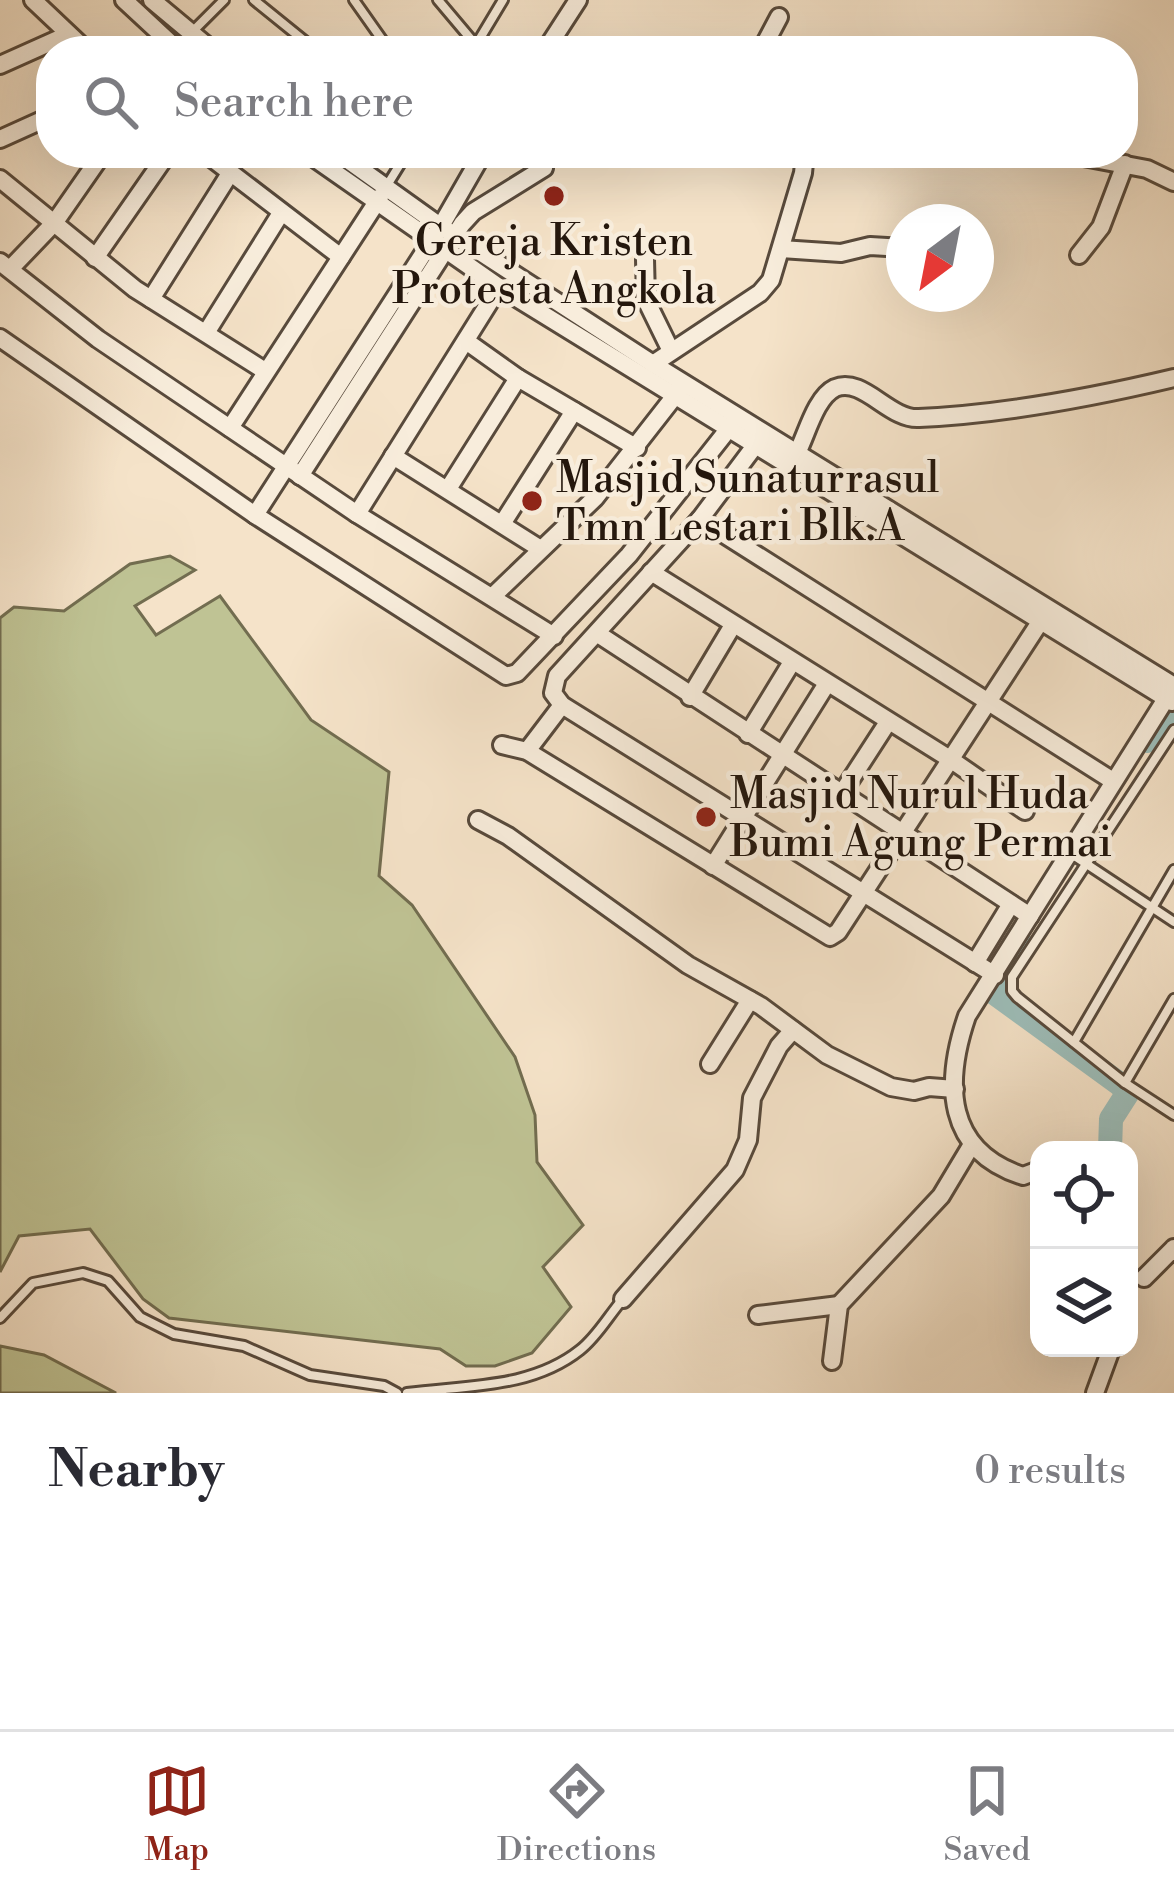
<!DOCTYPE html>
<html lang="en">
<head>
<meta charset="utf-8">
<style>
  body { margin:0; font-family:"Libre Bodoni",serif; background:#f2f2f3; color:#2b2b33 }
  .controls { position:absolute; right:36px; bottom:36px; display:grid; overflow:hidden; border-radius:24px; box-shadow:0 12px 48px #0002 }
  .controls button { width:108px; height:108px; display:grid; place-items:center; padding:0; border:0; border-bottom:3px solid #e1e1e2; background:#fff; color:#2b2b33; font:60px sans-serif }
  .compass { position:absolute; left:886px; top:204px; width:108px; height:108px; border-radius:50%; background:#fff; box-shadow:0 12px 48px #0002; rotate:212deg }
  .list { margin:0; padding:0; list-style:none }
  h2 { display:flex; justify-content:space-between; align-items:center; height:156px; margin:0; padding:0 48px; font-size:51px }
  h2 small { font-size:39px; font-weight:400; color:#7c7c81 }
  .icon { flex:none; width:66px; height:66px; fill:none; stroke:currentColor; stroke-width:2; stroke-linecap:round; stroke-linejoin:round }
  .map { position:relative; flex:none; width:1174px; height:1393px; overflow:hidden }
  .search { position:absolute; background:#fff; box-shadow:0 12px 48px #0002; left:36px; right:36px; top:36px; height:132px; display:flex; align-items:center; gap:30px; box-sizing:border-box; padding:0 42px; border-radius:48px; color:#7c7c81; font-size:45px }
  .sheet { height:336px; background:#fff }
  nav { display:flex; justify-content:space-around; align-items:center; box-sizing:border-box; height:168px; border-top:3px solid #e1e1e2; background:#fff; font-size:33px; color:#7c7c81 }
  nav a { display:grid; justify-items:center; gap:6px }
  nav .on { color:#8f2418 }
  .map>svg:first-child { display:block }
  .green { fill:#bfc394; stroke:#726d50; stroke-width:3 }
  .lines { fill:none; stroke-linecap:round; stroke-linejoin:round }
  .river { stroke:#9dbeba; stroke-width:24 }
  .lane-casing { stroke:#584a3c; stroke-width:14 }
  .street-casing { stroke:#584a3c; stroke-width:22 }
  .lane { stroke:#f8eddc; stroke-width:8 }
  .street { stroke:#f8eddc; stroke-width:16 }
  .poi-dot { fill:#8f2418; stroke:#f8eddc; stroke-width:4.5 }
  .labels { text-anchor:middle; stroke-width:9; stroke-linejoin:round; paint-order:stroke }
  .poi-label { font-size:42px; fill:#24170d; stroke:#f8eddc; text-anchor:start }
</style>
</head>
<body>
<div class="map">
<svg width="1174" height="1393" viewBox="0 0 1174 1393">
  <rect width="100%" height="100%" fill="#f5e3c9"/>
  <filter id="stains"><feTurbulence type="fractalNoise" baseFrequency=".00167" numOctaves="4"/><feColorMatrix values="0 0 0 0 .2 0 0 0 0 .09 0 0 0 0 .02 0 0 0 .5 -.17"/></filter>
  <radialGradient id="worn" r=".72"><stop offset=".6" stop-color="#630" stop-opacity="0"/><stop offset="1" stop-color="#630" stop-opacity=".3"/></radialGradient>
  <g class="green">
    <path d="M170 556 195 570 135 606 156 635 220 596 311 720 389 772 379 876 412 905 515 1057 535 1115 537 1162 583 1225 543 1267 571 1307 532 1353 495 1366H466L440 1349 169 1318 143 1299 90 1229 19 1236 0 1272V618L14 607 64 611 130 564Z"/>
    <path d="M0 1346 44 1355 116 1393H0Z"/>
  </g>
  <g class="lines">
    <g class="river">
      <path d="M1147 741 1166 714 1174 719"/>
      <path d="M1021 944 993 992 1121 1085 1127 1094 1111 1119 1110 1150"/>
    </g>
    <g class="lane-casing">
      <g id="lane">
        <path d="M254 0 317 51"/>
        <path d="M354 0 390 51"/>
        <path d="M438 0 481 51"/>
        <path d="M192 32 224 0"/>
        <path d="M473 50 503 0"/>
        <path d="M386 187 407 153"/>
        <path d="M1174 730 1012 977V991L1017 997 1125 1083 1174 1115"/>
        <path d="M1070 853 1174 922"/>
        <path d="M1074 1042 1174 870"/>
        <path d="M1125 1083 1174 999"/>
        <path d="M0 1318 33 1283 83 1273 108 1281 140 1317 174 1334 244 1346 310 1375 384 1386 397 1393"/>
        <path d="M407 1393C466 1385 531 1389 580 1350 597 1337 609 1315 623 1299"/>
      </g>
    </g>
    <g class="street-casing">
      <g id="street">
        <path d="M33 0 87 51"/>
        <path d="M124 0 179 51"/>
        <path d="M152 0 213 51"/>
        <path d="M545 51 578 0"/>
        <path d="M761 51 779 17"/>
        <path d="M0 65 67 35"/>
        <path d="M0 139 51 116"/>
        <path d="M205 153 341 257"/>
        <path d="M307 153 499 287 1172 702"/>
        <path d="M338 153 440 226 653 364 1174 686 967 1016C944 1083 945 1151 1023 1176L1039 1170"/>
        <path d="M747 153H752"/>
        <path d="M1062 153 1147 169 1174 182"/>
        <path d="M0 179 135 289 265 371"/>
        <path d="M781 249 841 253 870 246 904 248"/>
        <path d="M1079 255 1101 227 1125 164"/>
        <path d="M95 258 168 153"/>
        <path d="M645 259 646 300 671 351"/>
        <path d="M0 262 98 339 357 514 554 636"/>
        <path d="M10 269 55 222 103 153"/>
        <path d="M151 299 229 175"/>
        <path d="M206 333 281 213"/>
        <path d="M0 338 255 515 506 676 517 673 629 555 730 427"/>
        <path d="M466 341 518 378 637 448"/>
        <path d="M653 364 760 293 771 280 803 173 805 153"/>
        <path d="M230 428 380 197"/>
        <path d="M757 443 700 519 557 676 553 693 562 705 995 975"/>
        <path d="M798 451C807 433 816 397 835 388 863 376 889 420 919 418 1005 414 1090 398 1174 378"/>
        <path d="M393 456 539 548"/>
        <path d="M300 476 462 224 473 212 544 168"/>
        <path d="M448 489 518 378"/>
        <path d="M357 514 499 287"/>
        <path d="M255 515 441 226 483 153"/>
        <path d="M700 519 1113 781"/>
        <path d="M502 524 574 411"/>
        <path d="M651 572 950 759 1025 811"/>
        <path d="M493 596 595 498 681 388"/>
        <path d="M598 634 1030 916"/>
        <path d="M690 697 733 625"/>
        <path d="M748 734 792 662"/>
        <path d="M502 745 527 751 830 937 838 932 1042 619"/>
        <path d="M527 751 562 705"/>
        <path d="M842 793 888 722"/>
        <path d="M478 820 508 836 688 965 761 1006 827 1055 891 1087 914 1091 929 1087 955 1089"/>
        <path d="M713 866 826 685"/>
        <path d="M975 963 1011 904"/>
        <path d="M710 1064 750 1000"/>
        <path d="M1144 1278 1174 1248"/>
        <path d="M623 1299 735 1170 748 1140 752 1098 779 1046 793 1030"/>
        <path d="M758 1315 839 1305"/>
        <path d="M832 1361 839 1305 941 1196 971 1146"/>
        <path d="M1095 1393 1110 1352"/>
      </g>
    </g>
    <use href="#lane" class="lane"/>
    <use href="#street" class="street"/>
  </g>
  <g class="poi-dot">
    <circle cx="554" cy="196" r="12"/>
    <circle cx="532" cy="501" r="12"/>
    <circle cx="706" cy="817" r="12"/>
  </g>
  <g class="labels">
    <g class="poi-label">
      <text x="554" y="255" text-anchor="middle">Gereja Kristen<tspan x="554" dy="48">Protesta Angkola</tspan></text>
      <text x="556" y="492">Masjid Sunaturrasul<tspan x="556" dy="48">Tmn Lestari Blk.A</tspan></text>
      <text x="730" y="808">Masjid Nurul Huda<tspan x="730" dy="48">Bumi Agung Permai</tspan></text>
    </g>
  </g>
  <rect width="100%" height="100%" filter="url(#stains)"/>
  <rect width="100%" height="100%" fill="url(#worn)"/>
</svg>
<div class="controls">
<button><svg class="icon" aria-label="locate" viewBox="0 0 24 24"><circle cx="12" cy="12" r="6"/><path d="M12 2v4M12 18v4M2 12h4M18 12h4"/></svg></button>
<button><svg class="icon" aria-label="layers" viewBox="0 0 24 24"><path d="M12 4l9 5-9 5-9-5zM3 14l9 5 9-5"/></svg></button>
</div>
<svg class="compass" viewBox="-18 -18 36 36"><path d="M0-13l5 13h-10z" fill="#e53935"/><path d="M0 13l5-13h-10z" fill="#7c7c81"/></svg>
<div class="search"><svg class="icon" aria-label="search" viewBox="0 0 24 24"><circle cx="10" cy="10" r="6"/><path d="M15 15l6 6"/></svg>Search here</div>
</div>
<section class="sheet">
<h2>Nearby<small>0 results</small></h2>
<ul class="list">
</ul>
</section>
<nav>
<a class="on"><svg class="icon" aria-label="map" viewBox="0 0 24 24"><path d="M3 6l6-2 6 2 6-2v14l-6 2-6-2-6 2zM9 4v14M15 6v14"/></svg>Map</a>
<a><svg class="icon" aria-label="directions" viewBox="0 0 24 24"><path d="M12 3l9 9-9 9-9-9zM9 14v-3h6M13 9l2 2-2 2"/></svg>Directions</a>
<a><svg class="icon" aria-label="saved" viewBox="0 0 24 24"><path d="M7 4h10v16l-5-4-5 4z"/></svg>Saved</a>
</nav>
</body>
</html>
